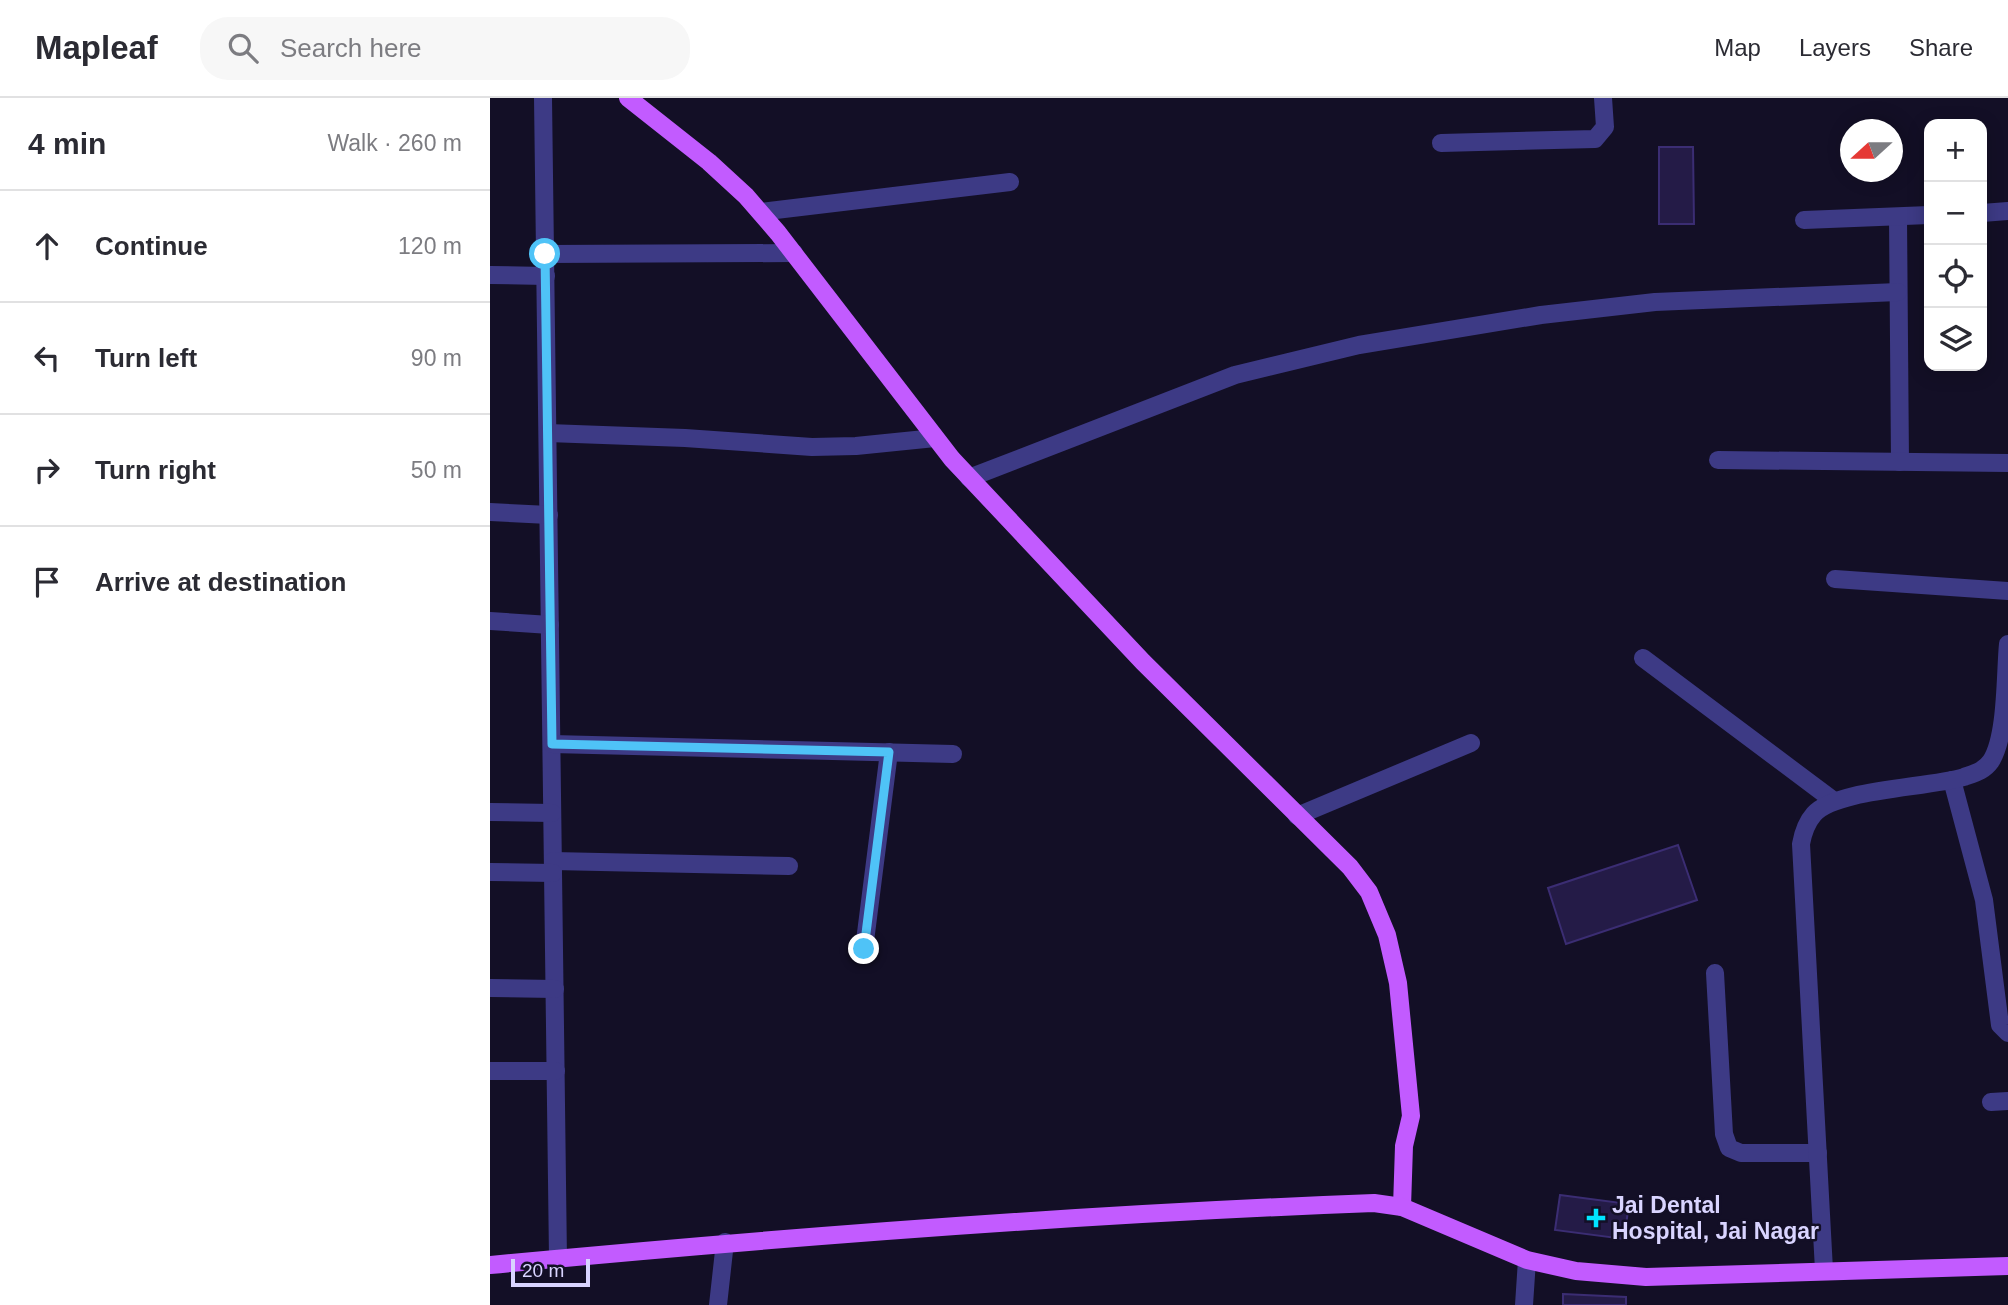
<!DOCTYPE html>
<html lang="en">
<head>
<meta charset="utf-8">
<style>
  body { margin:0; font-family:Arial,sans-serif; background:#f7f7f7; color:#2b2b33 }
  .controls { position:absolute; right:21px; top:21px; display:grid; overflow:hidden; border-radius:14px; box-shadow:0 4px 18px #0003 }
  .controls button { width:63px; height:63px; display:grid; place-items:center; padding:0; border:0; border-bottom:2px solid #e1e1e2; background:#fff; color:#2b2b33; font:35px sans-serif }
  .compass { position:absolute; left:1350px; top:21px; width:63px; height:63px; border-radius:50%; background:#fff; box-shadow:0 4px 18px #0003; rotate:249deg }
  .scale { position:absolute; left:21px; bottom:18px; width:79px; box-sizing:border-box; padding-left:7px; border:4px solid #d9d4ff; border-top:0; font-size:19px; line-height:24px; white-space:nowrap; color:#d9d4ff; -webkit-text-stroke:5px #130f26; paint-order:stroke }
  .stop { position:absolute; width:21px; height:21px; margin:-16px; border:5px solid #4fc3f7; border-radius:50%; background:#fff }
  .stop.end { background:#4fc3f7; border-color:#fff; box-shadow:0 2px 7px #0008 }
  .list { margin:0; padding:0; list-style:none }
  h2 { display:flex; justify-content:space-between; align-items:center; height:91px; margin:0; padding:0 28px; font-size:30px }
  h2 small { font-size:23px; font-weight:400; color:#7c7c81 }
  .list li { display:grid; grid-template-columns:46px 1fr auto; gap:21px; align-items:center; box-sizing:border-box; height:112px; padding:0 28px; border-top:2px solid #e1e1e2 }
  .list b { display:block; font-size:26px; white-space:nowrap }
  .list em { font-size:23px; font-style:normal; color:#7c7c81 }
  .icon { flex:none; width:38px; height:38px; fill:none; stroke:currentColor; stroke-width:2; stroke-linecap:round; stroke-linejoin:round }
  .map { position:relative; flex:none; width:1518px; height:1207px; overflow:hidden }
  header { display:flex; align-items:center; gap:42px; box-sizing:border-box; height:98px; padding:0 35px; background:#fff; border-bottom:2px solid #e1e1e2 }
  header strong { font-size:33px }
  nav { display:flex; gap:38px; margin-inline-start:auto; font-size:24px }
  .search { width:490px; height:63px; background:#f7f7f7; display:flex; align-items:center; gap:18px; box-sizing:border-box; padding:0 24px; border-radius:28px; color:#7c7c81; font-size:26px }
  main { display:flex }
  aside { flex:1; background:#fff }
  .map>svg:first-child { display:block }
  .building { fill:#241b47; stroke:#3b2d73; stroke-width:2 }
  .lines { fill:none; stroke-linecap:round; stroke-linejoin:round }
  .minor { stroke:#3d3a85; stroke-width:18 }
  .major { stroke:#c25bff; stroke-width:18 }
  .route { stroke:#4fc3f7; stroke-width:9 }
  .poi-dot { fill:#00e5ff; stroke:#130f26; stroke-width:2.5 }
  .labels { text-anchor:middle; stroke-width:5; stroke-linejoin:round; paint-order:stroke }
  .poi-label { font-size:23px; font-weight:bold; fill:#d9d4ff; stroke:#130f26; text-anchor:start }
</style>
</head>
<body>
<header>
<strong>Mapleaf</strong>
<div class="search"><svg class="icon" aria-label="search" viewBox="0 0 24 24"><circle cx="10" cy="10" r="6"/><path d="M15 15l6 6"/></svg>Search here</div>
<nav><a>Map</a><a>Layers</a><a>Share</a></nav>
</header>
<main>
<aside>
<h2>4 min<small>Walk · 260 m</small></h2>
<ul class="list">
<li><svg class="icon" aria-label="ahead" viewBox="0 0 24 24"><path d="M12 20V5M6 11l6-6 6 6"/></svg><div><b>Continue</b></div><em>120 m</em></li>
<li><svg class="icon" aria-label="left" viewBox="0 0 24 24"><path d="M17 20v-9H6M10 6l-5 5 5 5"/></svg><div><b>Turn left</b></div><em>90 m</em></li>
<li><svg class="icon" aria-label="right" viewBox="0 0 24 24"><path d="M7 20v-9h11M14 6l5 5-5 5"/></svg><div><b>Turn right</b></div><em>50 m</em></li>
<li><svg class="icon" aria-label="arrive" viewBox="0 0 24 24"><path d="M6 21V4h12l-3 4 3 4H6"/></svg><div><b>Arrive at destination</b></div></li>
</ul>
</aside>
<div class="map">
<svg width="1518" height="1207" viewBox="0 0 1518 1207">
  <rect width="100%" height="100%" fill="#130f26"/>
  <g class="building">
    <path d="M1169 49H1203L1204 126H1169Z"/>
    <path d="M1188 747 1207 802 1076 846 1058 790Z"/>
    <path d="M1070 1097 1139 1106 1134 1141 1065 1132Z"/>
    <path d="M1073 1196 1136 1199V1207H1073Z"/>
  </g>
  <g class="lines">
    <g class="minor">
      <path d="M53 0 68 1161"/>
      <path d="M951 45 1105 41 1115 29 1113 0"/>
      <path d="M270 114 520 84"/>
      <path d="M1492 115 1518 113"/>
      <path d="M1408 119 1410 364"/>
      <path d="M1314 122 1439 117"/>
      <path d="M55 156 304 155"/>
      <path d="M0 177 56 178"/>
      <path d="M58 335 195 340 322 349 366 348 445 340"/>
      <path d="M1228 362 1518 365"/>
      <path d="M479 380 745 277 869 247 1051 217 1165 204 1408 194"/>
      <path d="M0 414 59 417"/>
      <path d="M1345 481 1518 493"/>
      <path d="M0 523 60 527"/>
      <path d="M1153 560 1344 703"/>
      <path d="M62 646 463 656"/>
      <path d="M1462 682 1494 802 1510 927 1518 935"/>
      <path d="M0 714 62 715"/>
      <path d="M807 718 981 645"/>
      <path d="M63 763 299 768"/>
      <path d="M0 774 63 775"/>
      <path d="M374 851 399 654"/>
      <path d="M1225 875 1234 1036 1239 1050 1251 1055H1328"/>
      <path d="M0 890 65 891"/>
      <path d="M0 973H66"/>
      <path d="M1501 1004 1518 1003"/>
      <path d="M1334 1172 1311 746C1313 735 1316 725 1324 716 1346 691 1438 690 1474 679 1485 675 1494 673 1501 663 1517 638 1515 576 1518 546"/>
      <path d="M228 1207 235 1144"/>
      <path d="M1034 1207 1037 1162"/>
    </g>
    <g class="major">
      <path d="M138 0 219 64 256 98 288 135 462 361 653 564 860 769 879 794 897 837 908 885 921 1018 914 1048 912 1109"/>
      <path d="M0 1167C294 1139 589 1116 884 1105L912 1109 1037 1162 1086 1173 1156 1179 1518 1168"/>
    </g>
  </g>
  <g class="lines">
    <path class="route" d="M55 156 62 646 399 654 374 851"/>
  </g>
  <path class="poi-dot" d="M1102.5 1109.5h7v7h7v7h-7v7h-7v-7h-7v-7h7z"/>
  <g class="labels">
    <g class="poi-label">
      <text x="1122" y="1115">Jai Dental<tspan x="1122" dy="26">Hospital, Jai Nagar</tspan></text>
    </g>
  </g>
</svg>
<div class="controls">
<button>+</button>
<button>−</button>
<button><svg class="icon" aria-label="locate" viewBox="0 0 24 24"><circle cx="12" cy="12" r="6"/><path d="M12 2v4M12 18v4M2 12h4M18 12h4"/></svg></button>
<button><svg class="icon" aria-label="layers" viewBox="0 0 24 24"><path d="M12 4l9 5-9 5-9-5zM3 14l9 5 9-5"/></svg></button>
</div>
<svg class="compass" viewBox="-18 -18 36 36"><path d="M0-13l5 13h-10z" fill="#e53935"/><path d="M0 13l5-13h-10z" fill="#7c7c81"/></svg>
<div class="scale">20 m</div>
<div class="stop" style="left:55px;top:156px"></div>
<div class="stop end" style="left:374px;top:851px"></div>
</div>
</main>
</body>
</html>
